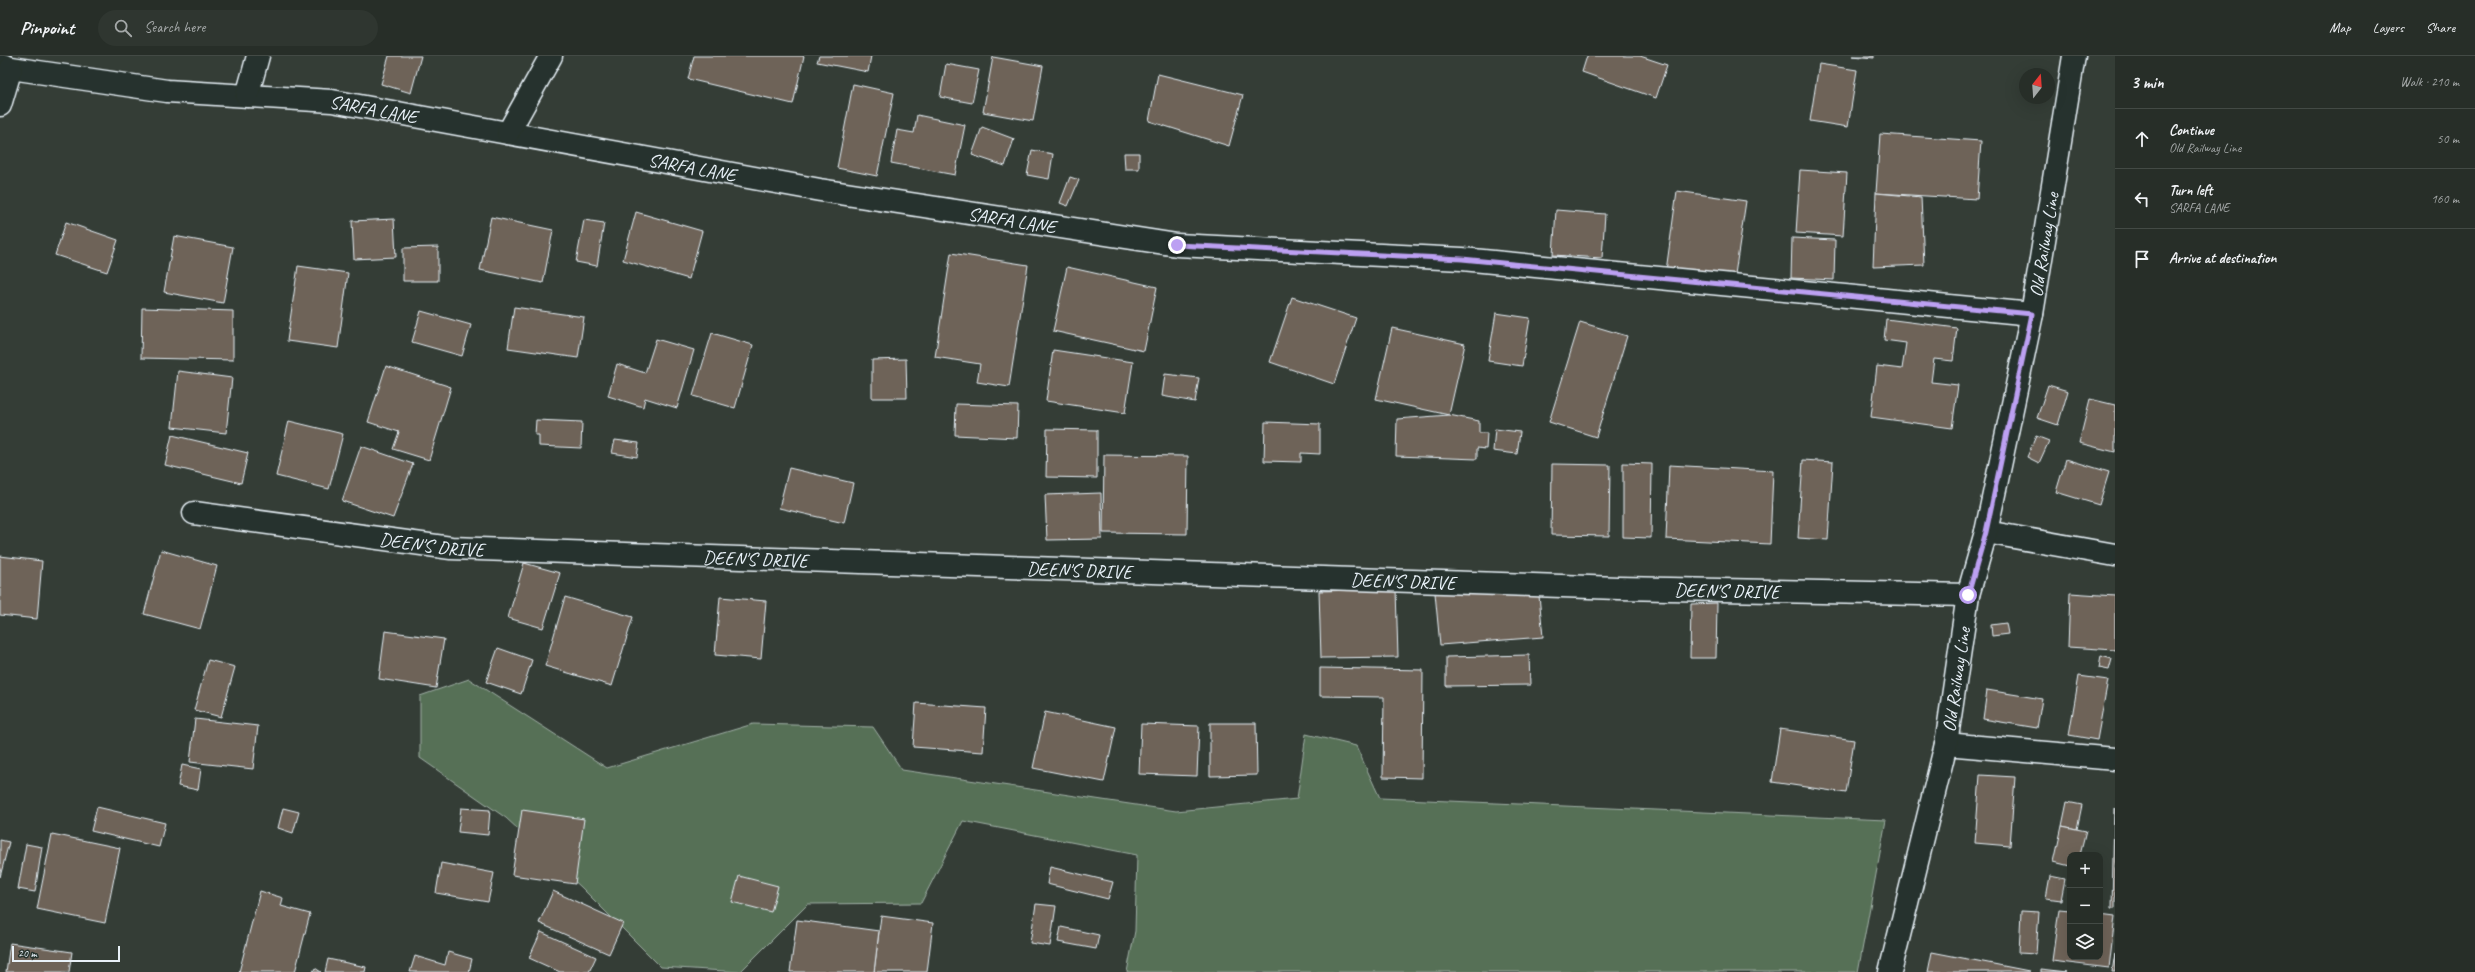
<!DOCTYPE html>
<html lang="en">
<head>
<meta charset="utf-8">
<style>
  body { margin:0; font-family:Caveat,sans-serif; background:#2f3630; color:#f1f3f6 }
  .controls { position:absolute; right:12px; bottom:12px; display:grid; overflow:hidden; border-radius:8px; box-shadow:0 4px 16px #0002 }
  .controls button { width:36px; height:36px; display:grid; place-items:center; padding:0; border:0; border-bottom:1px solid #434a45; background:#272e28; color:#f1f3f6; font:20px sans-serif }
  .compass { position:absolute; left:2019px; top:12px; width:36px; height:36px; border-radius:50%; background:#272e28; box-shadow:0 4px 16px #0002; rotate:17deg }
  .scale { position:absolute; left:12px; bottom:10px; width:108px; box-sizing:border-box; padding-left:4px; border:2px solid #e8f1f8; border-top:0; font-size:11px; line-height:14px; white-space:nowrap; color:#e8f1f8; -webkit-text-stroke:3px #26332d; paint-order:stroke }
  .stop { position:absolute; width:12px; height:12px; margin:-9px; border:3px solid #bca0f2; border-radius:50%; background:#fff }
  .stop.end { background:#bca0f2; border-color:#fff; box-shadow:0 1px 4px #0008 }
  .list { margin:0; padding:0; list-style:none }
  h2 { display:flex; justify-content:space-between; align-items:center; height:52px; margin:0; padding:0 16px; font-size:17px }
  h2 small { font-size:13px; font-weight:400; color:#a4a8a8 }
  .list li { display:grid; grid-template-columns:26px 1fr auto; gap:12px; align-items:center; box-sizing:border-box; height:60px; padding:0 16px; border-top:1px solid #434a45 }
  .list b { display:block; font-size:15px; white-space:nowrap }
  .list p { margin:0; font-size:13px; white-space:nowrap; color:#a4a8a8 }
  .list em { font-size:13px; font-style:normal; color:#a4a8a8 }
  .icon { flex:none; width:22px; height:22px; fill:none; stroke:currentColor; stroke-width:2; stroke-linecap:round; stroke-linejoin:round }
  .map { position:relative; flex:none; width:2115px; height:916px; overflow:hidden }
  header { display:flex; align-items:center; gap:24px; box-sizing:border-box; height:56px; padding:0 20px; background:#272e28; border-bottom:1px solid #434a45 }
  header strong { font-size:19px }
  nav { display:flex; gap:22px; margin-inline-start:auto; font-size:14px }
  .search { width:280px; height:36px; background:#2f3630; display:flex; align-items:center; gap:10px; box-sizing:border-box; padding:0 14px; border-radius:22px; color:#a4a8a8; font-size:15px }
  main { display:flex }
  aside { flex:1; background:#272e28 }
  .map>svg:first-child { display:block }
  .green { fill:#577056; stroke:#a0b0a7 }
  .building { fill:#6e6458; stroke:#e8f1f8 }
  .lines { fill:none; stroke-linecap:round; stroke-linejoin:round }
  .minor-casing { stroke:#e8f1f8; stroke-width:25 }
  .minor { stroke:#26332d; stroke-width:22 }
  .route { stroke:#bca0f2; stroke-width:5 }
  .labels { text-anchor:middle; stroke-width:3; stroke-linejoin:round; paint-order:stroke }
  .street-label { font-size:19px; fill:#e8f1f8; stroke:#26332d }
</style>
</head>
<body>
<header>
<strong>Pinpoint</strong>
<div class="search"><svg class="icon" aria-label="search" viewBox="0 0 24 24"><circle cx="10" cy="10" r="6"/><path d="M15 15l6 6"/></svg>Search here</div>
<nav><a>Map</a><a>Layers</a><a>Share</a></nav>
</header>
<main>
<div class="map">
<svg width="2115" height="916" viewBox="0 0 2115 916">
  <rect width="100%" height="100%" fill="#343d36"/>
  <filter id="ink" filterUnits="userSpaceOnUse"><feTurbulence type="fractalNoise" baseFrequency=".025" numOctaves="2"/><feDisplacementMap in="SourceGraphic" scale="8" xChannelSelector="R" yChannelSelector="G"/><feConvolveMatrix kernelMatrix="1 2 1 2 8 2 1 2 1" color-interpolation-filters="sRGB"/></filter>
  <g filter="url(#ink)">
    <path class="green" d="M469 623 607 712 753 668 873 671 902 714 1176 755 1297 743 1306 678 1356 690 1380 742 1886 764 1858 916H1127L1135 875 1137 799 963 765 921 847 808 848 740 916 661 911 581 831 506 762 420 702V640Z"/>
    <g class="building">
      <path d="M389 0H421L411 37 381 28Z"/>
      <path d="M694 0H804L793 48 688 23Z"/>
      <path d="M819 0H871L868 16 817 6Z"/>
      <path d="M1587 0H1640L1667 9 1656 42 1582 16Z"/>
      <path d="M1852 0H1874V2Z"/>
      <path d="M993 1 1043 10 1033 65 983 56Z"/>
      <path d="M946 8 979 14 972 47 940 41Z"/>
      <path d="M1819 8 1857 14 1848 71 1810 65Z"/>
      <path d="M1158 18 1243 39 1229 90 1149 65Z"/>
      <path d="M853 28 894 37 877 120 837 112Z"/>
      <path d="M917 59 965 69 955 119 891 107 897 74 914 77Z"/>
      <path d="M982 71 1014 83 1005 110 972 99Z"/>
      <path d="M1880 78 1981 85 1977 143 1876 137Z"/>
      <path d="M1032 94 1053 98 1049 123 1027 119Z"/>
      <path d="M1124 97H1139V113H1125Z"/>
      <path d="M1800 114 1847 117 1843 180 1796 177Z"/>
      <path d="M1070 121 1079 124 1068 150 1060 147Z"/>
      <path d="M1677 135 1746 145 1734 225 1666 215Z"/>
      <path d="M1876 137 1921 141 1924 209 1873 211Z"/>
      <path d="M1556 154 1605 158 1602 202 1553 199Z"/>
      <path d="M636 156 702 175 689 223 623 204Z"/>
      <path d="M491 161 553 174 543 227 480 214Z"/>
      <path d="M394 163 396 201 354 203 352 165Z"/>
      <path d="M584 164 604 167 597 210 576 206Z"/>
      <path d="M66 166 118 184 107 216 55 199Z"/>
      <path d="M174 180 233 191 223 247 164 236Z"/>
      <path d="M1792 182 1835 184 1834 224 1791 222Z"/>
      <path d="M438 191V225H403V192Z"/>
      <path d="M951 197 1028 209 1009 331 977 326 980 308 935 301Z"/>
      <path d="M298 210 348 217 338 292 287 285Z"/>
      <path d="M1067 211 1157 231 1144 295 1053 275Z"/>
      <path d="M1292 241 1356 262 1334 328 1270 306Z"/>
      <path d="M514 251 584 261 578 302 508 292Z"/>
      <path d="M142 252 233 255V304L141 302Z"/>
      <path d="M421 255 471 269 462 300 412 286Z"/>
      <path d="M1496 257 1530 262 1522 310 1488 305Z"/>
      <path d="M1886 263 1957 272 1953 305 1934 303 1931 326 1958 329 1952 372 1871 361 1877 310 1902 313 1906 287 1884 284Z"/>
      <path d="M1580 266 1627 280 1596 381 1549 366Z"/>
      <path d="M1392 272 1465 288 1449 359 1376 343Z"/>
      <path d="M712 277 753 289 735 352 693 340Z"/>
      <path d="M656 283 694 294 677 352 645 342 643 351 608 340 617 308 645 317Z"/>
      <path d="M1053 294 1133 306 1125 357 1046 345Z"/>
      <path d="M906 303 907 342H872V304Z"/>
      <path d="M386 310 451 331 429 404 393 393 399 376 368 366Z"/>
      <path d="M178 315 232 322 226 377 172 371Z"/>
      <path d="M1165 318 1199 322 1195 346 1162 340Z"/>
      <path d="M2048 329 2068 335 2058 369 2037 362Z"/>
      <path d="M2090 343 2115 349V396L2079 387Z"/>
      <path d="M956 348 1018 350 1017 382 955 379Z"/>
      <path d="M1449 359 1479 365V377H1487L1486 393 1477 392V403L1396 400 1397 363Z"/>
      <path d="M536 364 582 366 581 392 539 390V379H535Z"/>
      <path d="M289 365 343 378 329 433 276 420Z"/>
      <path d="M1265 366 1320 368V398L1301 397V406L1264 405Z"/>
      <path d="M1047 373 1097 374V422L1046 421Z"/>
      <path d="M1495 373 1520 376 1517 398 1493 395Z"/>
      <path d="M172 379 248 397 241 427 165 409Z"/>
      <path d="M2036 380 2049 385 2039 407 2027 401Z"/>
      <path d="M615 384 639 387 637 401 612 397Z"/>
      <path d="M361 390 413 408 393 462 342 445Z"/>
      <path d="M1104 399 1188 400 1187 478 1103 477Z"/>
      <path d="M2066 403 2109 416 2099 449 2056 436Z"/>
      <path d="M1803 404 1833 406 1828 484 1798 482Z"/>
      <path d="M1623 407 1652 408 1651 482 1623 481Z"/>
      <path d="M1552 408 1610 409 1609 480 1551 479Z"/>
      <path d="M1669 409 1773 415 1770 488 1666 483Z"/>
      <path d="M789 412 853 427 844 467 779 452Z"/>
      <path d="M1101 437 1102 483 1047 484 1045 439Z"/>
      <path d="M161 494 217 510 200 573 144 558Z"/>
      <path d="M0 500 42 505 37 563 0 559Z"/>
      <path d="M524 507 560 517 543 572 508 562Z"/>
      <path d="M1538 529 1543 581 1440 589 1435 537Z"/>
      <path d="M1396 533 1398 601 1321 602 1319 535Z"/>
      <path d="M2070 537 2115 540V594L2068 591Z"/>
      <path d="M565 541 633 561 612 630 545 610Z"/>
      <path d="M720 541 766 545 761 603 715 599Z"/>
      <path d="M1717 547 1716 602H1690L1691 548Z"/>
      <path d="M2006 567 2008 578 1992 580 1991 569Z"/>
      <path d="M385 575 444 583 436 632 379 623Z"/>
      <path d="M498 592 532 604 521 638 486 626Z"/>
      <path d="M1529 599 1530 629 1446 630V601Z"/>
      <path d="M2101 600 2112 603 2109 614 2099 612Z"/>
      <path d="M208 604 235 611 221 661 194 654Z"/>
      <path d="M1320 612 1423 614 1422 722 1383 721 1384 641 1320 640Z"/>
      <path d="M2079 620 2108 624 2097 684 2069 679Z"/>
      <path d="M1987 634 2042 643 2037 672 1983 663Z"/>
      <path d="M916 647 986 652 983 696 913 691Z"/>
      <path d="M1045 656 1116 671 1104 726 1033 712Z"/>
      <path d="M195 663 258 670 253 713 190 706Z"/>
      <path d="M1210 667H1256L1257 719 1210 720Z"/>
      <path d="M1141 668 1199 670 1197 720 1139 718Z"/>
      <path d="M1780 673 1854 684 1846 737 1772 726Z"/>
      <path d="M182 709 201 713 198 734 178 730Z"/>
      <path d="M1980 719 2015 721 2010 790 1975 787Z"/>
      <path d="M2067 746 2082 749 2077 773 2062 770Z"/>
      <path d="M97 751 165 767 159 791 91 775Z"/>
      <path d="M283 752 299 756 293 777 278 772Z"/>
      <path d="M461 752 490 754 488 779 458 776Z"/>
      <path d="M2114 752H2115V852H2112Z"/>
      <path d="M522 754 584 763 575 828 512 819Z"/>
      <path d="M2062 770 2086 775 2080 799H2070V810L2054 806Z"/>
      <path d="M52 778 120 792 105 867 37 853Z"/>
      <path d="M0 784 9 786 0 821Z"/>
      <path d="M26 788 42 791 35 836 18 833Z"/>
      <path d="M441 807 494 817 488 846 436 837Z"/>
      <path d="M1050 811 1113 826 1108 843 1047 828Z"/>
      <path d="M739 820 778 830 771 856 732 846Z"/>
      <path d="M2050 820 2065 823 2061 844 2046 842Z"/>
      <path d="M260 835 283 842 281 850 310 858 295 916H239Z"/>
      <path d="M553 835 623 867 609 898 539 867Z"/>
      <path d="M1036 848 1056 850 1050 890 1030 887Z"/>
      <path d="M2059 853 2070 854V901H2100V858L2115 860 2109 912 2052 905Z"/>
      <path d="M2021 855 2039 856 2036 898 2019 897Z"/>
      <path d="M881 860 933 867 927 916H874Z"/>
      <path d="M797 864 879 875 874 916H790Z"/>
      <path d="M1061 871 1099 879 1096 893 1058 886Z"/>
      <path d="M541 876 596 901 589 916H560L529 902Z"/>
      <path d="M10 887 72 896 69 916H6Z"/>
      <path d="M448 896 472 903 469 916H410L415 900 445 909Z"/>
      <path d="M1932 896 2029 915V916H1928Z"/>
      <path d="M2115 897V916H2112Z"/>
      <path d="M328 903 366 911 365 916H325Z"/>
      <path d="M315 912 321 916H313Z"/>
      <path d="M2040 913 2067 916H2040Z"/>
    </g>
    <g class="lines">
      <g class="minor-casing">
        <g id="minor">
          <path id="s1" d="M0 8 11 12 167 35 332 45 820 134 1177 189 1462 203 2032 258"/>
          <path d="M247 40 258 0"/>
          <path d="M0 49 11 12"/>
          <path d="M508 77 551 0"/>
          <path id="s2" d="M194 457 451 492 1618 532 1968 539"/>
          <path d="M1986 476 2115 499"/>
          <path d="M1946 688 2115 703"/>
          <path id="s3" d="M1890 916 1946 688 1968 539 1986 476 2032 258 2074 0"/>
        </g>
      </g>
      <use href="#minor" class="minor"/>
    </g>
  </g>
  <g class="lines" filter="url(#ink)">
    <path class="route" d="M1177 189 1462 203 2032 258 1986 476 1968 539"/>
  </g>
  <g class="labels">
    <g class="street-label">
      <text dy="7" stroke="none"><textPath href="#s1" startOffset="377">SARFA LANE</textPath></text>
      <text dy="7" stroke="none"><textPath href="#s1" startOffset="701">SARFA LANE</textPath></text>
      <text dy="7" stroke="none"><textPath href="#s1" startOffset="1025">SARFA LANE</textPath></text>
      <text dy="7" stroke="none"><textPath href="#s3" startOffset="744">Old Railway Line</textPath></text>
      <text dy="7" stroke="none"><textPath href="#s2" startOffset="240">DEEN'S DRIVE</textPath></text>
      <text dy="7" stroke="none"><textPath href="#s2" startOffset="564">DEEN'S DRIVE</textPath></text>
      <text dy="7" stroke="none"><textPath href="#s2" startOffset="888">DEEN'S DRIVE</textPath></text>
      <text dy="7" stroke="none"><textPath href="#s2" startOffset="1212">DEEN'S DRIVE</textPath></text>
      <text dy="7" stroke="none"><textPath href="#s2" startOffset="1536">DEEN'S DRIVE</textPath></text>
      <text dy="7" stroke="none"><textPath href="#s3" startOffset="300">Old Railway Line</textPath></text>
    </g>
  </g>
</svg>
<div class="controls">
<button>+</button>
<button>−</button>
<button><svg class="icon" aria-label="layers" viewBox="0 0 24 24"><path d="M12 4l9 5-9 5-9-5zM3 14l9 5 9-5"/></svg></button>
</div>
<svg class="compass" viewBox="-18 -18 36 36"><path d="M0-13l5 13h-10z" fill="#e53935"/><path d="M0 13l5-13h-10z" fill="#a4a8a8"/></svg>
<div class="scale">20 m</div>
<div class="stop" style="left:1968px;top:539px"></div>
<div class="stop end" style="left:1177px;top:189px"></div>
</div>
<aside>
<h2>3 min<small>Walk · 210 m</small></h2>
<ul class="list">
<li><svg class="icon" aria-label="ahead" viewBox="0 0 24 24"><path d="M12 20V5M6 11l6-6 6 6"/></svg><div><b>Continue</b><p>Old Railway Line</p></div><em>50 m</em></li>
<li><svg class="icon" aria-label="left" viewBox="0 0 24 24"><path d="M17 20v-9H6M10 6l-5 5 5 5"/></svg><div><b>Turn left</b><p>SARFA LANE</p></div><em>160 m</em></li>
<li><svg class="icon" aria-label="arrive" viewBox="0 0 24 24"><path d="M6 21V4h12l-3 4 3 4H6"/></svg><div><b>Arrive at destination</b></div></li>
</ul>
</aside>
</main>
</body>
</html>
